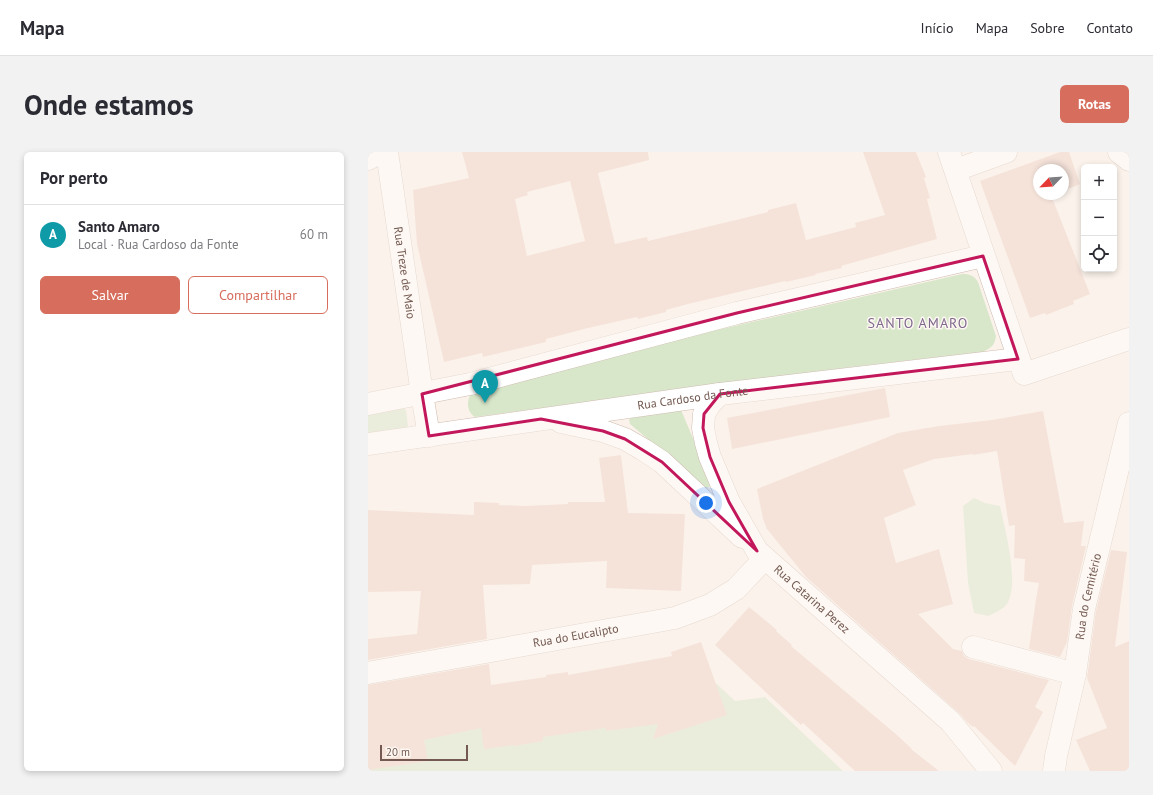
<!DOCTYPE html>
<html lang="pt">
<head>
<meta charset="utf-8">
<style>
  body { margin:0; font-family:"PT Sans",sans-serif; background:#f2f2f3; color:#2b2b33 }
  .controls { position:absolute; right:12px; top:12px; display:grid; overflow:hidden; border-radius:6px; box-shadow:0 2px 6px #0003 }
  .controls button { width:36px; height:36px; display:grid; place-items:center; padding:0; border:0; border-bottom:1px solid #e1e1e2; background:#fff; color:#2b2b33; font:20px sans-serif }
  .compass { position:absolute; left:665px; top:12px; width:36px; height:36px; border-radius:50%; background:#fff; box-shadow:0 2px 6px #0003; rotate:245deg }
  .scale { position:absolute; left:12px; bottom:10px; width:88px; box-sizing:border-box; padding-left:4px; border:2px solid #735950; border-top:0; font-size:11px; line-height:14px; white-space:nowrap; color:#735950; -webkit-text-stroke:3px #fdf7f1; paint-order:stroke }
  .you { position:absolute; left:338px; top:351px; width:14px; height:14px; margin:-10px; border:3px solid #fff; border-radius:50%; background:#1a73e8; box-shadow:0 0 0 6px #1a73e833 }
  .badge { display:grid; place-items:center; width:26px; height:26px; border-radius:50%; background:#d76e5d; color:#fff; font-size:13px; font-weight:700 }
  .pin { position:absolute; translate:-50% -33px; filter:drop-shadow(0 1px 2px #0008) }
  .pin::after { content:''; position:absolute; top:21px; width:14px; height:12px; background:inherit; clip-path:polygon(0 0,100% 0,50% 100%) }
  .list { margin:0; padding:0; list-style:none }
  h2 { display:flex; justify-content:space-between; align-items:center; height:52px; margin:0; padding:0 16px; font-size:17px }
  h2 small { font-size:13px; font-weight:400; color:#7c7c81 }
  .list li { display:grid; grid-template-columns:26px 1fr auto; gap:12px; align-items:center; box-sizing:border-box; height:60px; padding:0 16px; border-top:1px solid #e1e1e2 }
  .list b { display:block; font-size:15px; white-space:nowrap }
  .list p { margin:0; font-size:13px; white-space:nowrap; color:#7c7c81 }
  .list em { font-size:13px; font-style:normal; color:#7c7c81 }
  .actions { display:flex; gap:8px; padding:12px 16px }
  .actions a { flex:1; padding:9px 0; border:1px solid #d76e5d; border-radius:6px; text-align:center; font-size:14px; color:#d76e5d }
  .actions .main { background:#d76e5d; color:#fff }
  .icon { flex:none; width:22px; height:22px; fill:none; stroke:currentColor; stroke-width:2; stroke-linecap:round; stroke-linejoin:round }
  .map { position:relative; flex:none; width:761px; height:619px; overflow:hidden; border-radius:6px }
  header { display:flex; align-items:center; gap:24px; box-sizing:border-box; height:56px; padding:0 20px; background:#fff; border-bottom:1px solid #e1e1e2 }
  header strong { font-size:19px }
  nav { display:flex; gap:22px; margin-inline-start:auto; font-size:14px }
  .intro { display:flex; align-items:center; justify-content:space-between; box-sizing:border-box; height:96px; padding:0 24px }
  h1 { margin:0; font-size:28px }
  .button { padding:10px 18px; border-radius:6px; background:#d76e5d; color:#fff; font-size:14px; font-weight:700 }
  main { display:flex; gap:24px; padding:0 24px }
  aside { flex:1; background:#fff; border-radius:6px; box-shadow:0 2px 6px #0003 }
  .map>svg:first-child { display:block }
  .green { fill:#d8e7ca }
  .building { fill:#edd1c5; fill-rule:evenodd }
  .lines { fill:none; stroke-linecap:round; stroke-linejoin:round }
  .street-casing { stroke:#ccbbb1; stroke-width:23 }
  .secondary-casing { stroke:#d0bcb2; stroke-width:23 }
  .street { stroke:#fff; stroke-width:22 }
  .secondary { stroke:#fff; stroke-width:22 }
  .marked { fill:none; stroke:#c2185b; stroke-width:3; stroke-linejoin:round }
  .labels { text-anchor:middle; stroke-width:3; stroke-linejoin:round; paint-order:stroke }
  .street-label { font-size:12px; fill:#735950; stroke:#fdf7f1 }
  .quarter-label { font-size:14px; letter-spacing:1px; fill:#7e688e; stroke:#fdf7f1 }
</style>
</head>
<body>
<header>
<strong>Mapa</strong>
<nav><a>Início</a><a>Mapa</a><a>Sobre</a><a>Contato</a></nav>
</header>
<div class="intro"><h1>Onde estamos</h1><a class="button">Rotas</a></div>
<main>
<aside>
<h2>Por perto<small></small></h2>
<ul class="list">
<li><span class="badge" style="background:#0f9aa8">A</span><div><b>Santo Amaro</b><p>Local · Rua Cardoso da Fonte</p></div><em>60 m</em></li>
</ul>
<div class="actions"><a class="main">Salvar</a><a>Compartilhar</a></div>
</aside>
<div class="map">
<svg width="761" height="619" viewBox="0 0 761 619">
  <rect width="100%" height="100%" fill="#fbf3eb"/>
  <g class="green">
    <path d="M594 122C601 122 606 123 610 130L628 184C627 193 623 196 615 200L483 215 107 265C99 260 98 249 103 242L331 182Z"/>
    <path d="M33 254 38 258 40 274 37 279 0 287V259Z"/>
    <path d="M313 258 344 331 343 334 338 336 262 272 261 268 264 265Z"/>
    <path d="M606 346 617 351 632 354C637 377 652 432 639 452 636 457 626 461 621 464L606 461 600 431 595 354Z"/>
    <path d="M349 532 367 549 397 545 475 619H0V576L215 537Z"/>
  </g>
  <g class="building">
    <path d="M94 0H280L281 8 230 21 247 92 279 85 280 89 368 68 400 60V58L428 51 438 88 488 75 487 71 517 63 495 0H548L558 25 556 26 562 46 559 47 569 87 473 114 474 116 447 122 448 123 418 130 417 129 320 152 298 158V160L270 167 269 165 220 176 178 187V190L115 205 114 201 76 210 49 92 45 38 101 26ZM202 29 217 89 159 104 147 47 160 43 159 40Z"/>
    <path d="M692 0H701L712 32 695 39V18H671V42H685L683 43 722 142 705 149 706 152 678 163 677 161 662 166 612 29Z"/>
    <path d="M517 236 522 265 364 297 359 266Z"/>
    <path d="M675 259 696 371 716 369 713 394H718L704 454 699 490 692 505 661 497 668 447 671 431 656 429 657 407 646 406 647 373 641 374 629 299 605 303V302L566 307 535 318 548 353 516 366 528 411 571 397 585 452 550 462 585 497 594 499 596 504 601 507 681 528 667 555 675 560 647 614 606 574 605 575 599 570 590 560 438 425 399 377 395 367 389 337 530 281 571 274 624 268Z"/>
    <path d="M253 303 260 361 317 362 313 439 238 436 239 409 164 413 162 432 115 433 119 487 0 508V487L49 482 53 439 0 440V358L106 363V350L131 351V353L157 354 200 352V350H237L231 306Z"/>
    <path d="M743 398 759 400 747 495 761 489V619H722L708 588 739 576 719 526 728 459Z"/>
    <path d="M381 455 409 478 408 479 424 493 423 494 529 583 544 597H543L571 619H487L435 571 433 573 347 493Z"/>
    <path d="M333 490 359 563 285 587 290 572 238 579V576L175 585V589L146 594 145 593 116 597 113 576 56 588 60 609 0 618V533L121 512 123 533 178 525V523L200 520V523L304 504 303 500Z"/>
  </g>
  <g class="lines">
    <g class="street-casing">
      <g id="street">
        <path id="s1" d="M19 0 54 242"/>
        <path d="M581 0 656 222 761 187"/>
        <path d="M751 0 761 8"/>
        <path d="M0 7 13 0"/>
        <path d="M588 18 638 0"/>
        <path d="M605 495 707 522"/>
        <path id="s2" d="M0 521 307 466 342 453 368 437 397 406"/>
        <path id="s3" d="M686 619 688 604 707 522 716 457 761 271"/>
      </g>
    </g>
    <g class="secondary-casing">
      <g id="secondary">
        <path d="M54 242 61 284"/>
        <path id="s4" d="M352 242 342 252 336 262 335 276 338 291 342 305 361 350 389 399 582 569 623 619"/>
        <path d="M0 252 102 232 369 161 615 104"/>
        <path d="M193 270 235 279 257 287 276 298 294 310 374 385"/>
        <path id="s5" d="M0 292 352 242 650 207"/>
      </g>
    </g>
    <use href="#street" class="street"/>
    <use href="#secondary" class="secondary"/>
  </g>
  <path d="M0 0H761V619H0ZM615 104 650 207 352 242 336 262 335 276 342 305 361 350 389 399 294 310 257 287 235 279 173 267 61 284 54 242 369 161Z" fill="#fbf3eb" fill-opacity=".55" fill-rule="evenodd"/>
  <path class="marked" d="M615 104 650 207 352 242 336 262 335 276 342 305 361 350 389 399 294 310 257 287 235 279 173 267 61 284 54 242 369 161Z"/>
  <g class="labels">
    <g class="street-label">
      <text dy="4" stroke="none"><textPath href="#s1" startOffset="122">Rua Treze de Maio</textPath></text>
      <text dy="4" stroke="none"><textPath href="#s5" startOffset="328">Rua Cardoso da Fonte</textPath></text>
      <text dy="4" stroke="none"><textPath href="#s3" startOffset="178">Rua do Cemitério</textPath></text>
      <text dy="4" stroke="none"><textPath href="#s4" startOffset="248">Rua Catarina Perez</textPath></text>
      <text dy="4" stroke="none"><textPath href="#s2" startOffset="211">Rua do Eucalipto</textPath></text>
    </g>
    <g class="quarter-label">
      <text x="550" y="176">SANTO AMARO</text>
    </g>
  </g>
</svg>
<div class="controls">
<button>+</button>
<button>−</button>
<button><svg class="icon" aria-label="locate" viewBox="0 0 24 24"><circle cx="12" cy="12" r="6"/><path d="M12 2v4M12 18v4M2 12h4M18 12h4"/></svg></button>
</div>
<svg class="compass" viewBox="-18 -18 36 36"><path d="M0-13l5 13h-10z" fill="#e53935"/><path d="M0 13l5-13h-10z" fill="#7c7c81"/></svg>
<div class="scale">20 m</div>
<div class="you"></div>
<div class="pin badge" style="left:117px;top:251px;background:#0f9aa8">A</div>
</div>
</main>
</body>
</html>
